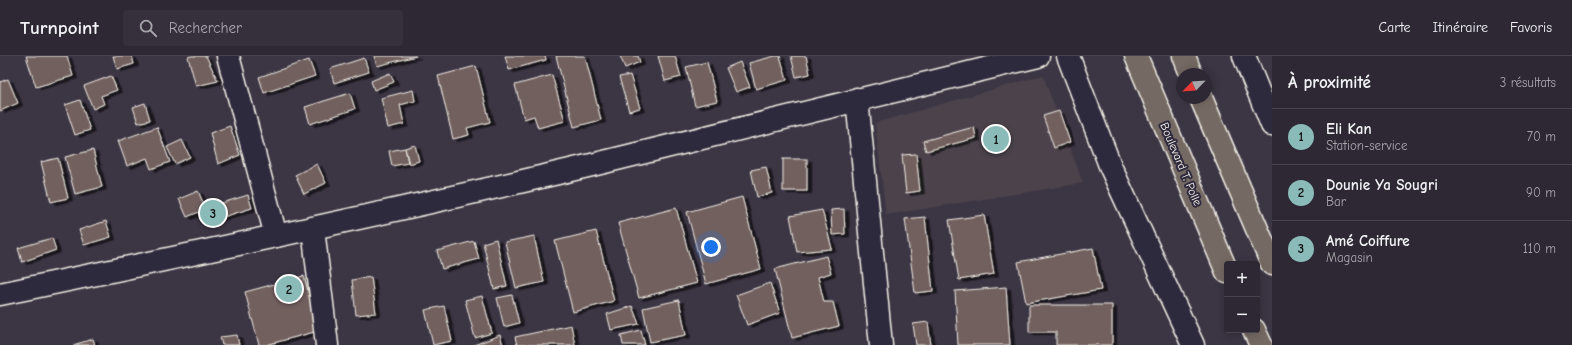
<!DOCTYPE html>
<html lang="fr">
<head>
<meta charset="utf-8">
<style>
  body { margin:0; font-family:"Comic Neue",sans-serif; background:#35303b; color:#f1f3f6 }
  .controls { position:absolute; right:12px; bottom:12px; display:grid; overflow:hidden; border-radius:4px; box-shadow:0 2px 10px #0003 }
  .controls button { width:36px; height:36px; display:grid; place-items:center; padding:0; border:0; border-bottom:1px solid #48444e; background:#2d2833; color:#f1f3f6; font:20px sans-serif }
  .compass { position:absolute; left:1176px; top:12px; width:36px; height:36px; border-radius:50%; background:#2d2833; box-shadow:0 2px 10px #0003; rotate:245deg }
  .you { position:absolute; left:711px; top:191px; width:14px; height:14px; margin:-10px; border:3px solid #fff; border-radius:50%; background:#1a73e8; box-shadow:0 0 0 6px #1a73e833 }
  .badge { display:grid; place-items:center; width:26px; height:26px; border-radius:50%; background:#8bbbb9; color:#111; font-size:13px; font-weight:700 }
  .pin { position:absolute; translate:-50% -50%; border:2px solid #fff; box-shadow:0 1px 4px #0006 }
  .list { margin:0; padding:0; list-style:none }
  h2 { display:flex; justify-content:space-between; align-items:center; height:52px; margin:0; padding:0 16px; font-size:17px }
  h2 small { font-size:13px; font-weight:400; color:#a7a6ac }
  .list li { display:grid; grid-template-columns:26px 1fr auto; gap:12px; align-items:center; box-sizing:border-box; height:56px; padding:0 16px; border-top:1px solid #48444e }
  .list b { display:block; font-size:15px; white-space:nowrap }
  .list p { margin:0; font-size:13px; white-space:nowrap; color:#a7a6ac }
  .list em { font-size:13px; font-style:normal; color:#a7a6ac }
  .icon { flex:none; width:22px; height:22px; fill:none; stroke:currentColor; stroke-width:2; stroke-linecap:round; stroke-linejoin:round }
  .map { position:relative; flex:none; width:1272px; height:289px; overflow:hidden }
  header { display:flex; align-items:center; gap:24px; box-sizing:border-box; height:56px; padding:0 20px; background:#2d2833; border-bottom:1px solid #48444e }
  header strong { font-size:19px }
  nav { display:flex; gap:22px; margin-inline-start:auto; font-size:14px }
  .search { width:280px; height:36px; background:#35303b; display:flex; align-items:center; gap:10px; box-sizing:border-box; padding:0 14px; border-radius:4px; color:#a7a6ac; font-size:15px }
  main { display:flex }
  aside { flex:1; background:#2d2833 }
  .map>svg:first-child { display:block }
  .built { fill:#4c424c }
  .building { fill:#72615f; stroke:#f4f1e8; filter:url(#shadow) }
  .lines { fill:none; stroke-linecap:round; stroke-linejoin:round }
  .minor-casing { stroke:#f4f1e8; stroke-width:25 }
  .trunk-casing { stroke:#f4f1e8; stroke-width:25 }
  .minor { stroke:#2f2a3d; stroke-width:22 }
  .trunk { stroke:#756964; stroke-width:22 }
  .labels { text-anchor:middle; stroke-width:4; stroke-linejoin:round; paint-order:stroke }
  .street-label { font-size:12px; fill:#f4f1e8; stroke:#2f2a3d }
</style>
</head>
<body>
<header>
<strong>Turnpoint</strong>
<div class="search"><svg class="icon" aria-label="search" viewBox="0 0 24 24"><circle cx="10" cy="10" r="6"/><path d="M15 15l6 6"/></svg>Rechercher</div>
<nav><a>Carte</a><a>Itinéraire</a><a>Favoris</a></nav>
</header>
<main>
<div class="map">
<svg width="1272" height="289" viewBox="0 0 1272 289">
  <defs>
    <filter id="shadow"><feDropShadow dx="4.5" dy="2.5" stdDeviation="0" flood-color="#0009"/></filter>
  </defs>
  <rect width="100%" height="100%" fill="#3c3544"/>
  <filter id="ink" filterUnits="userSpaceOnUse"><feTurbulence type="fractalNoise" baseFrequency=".025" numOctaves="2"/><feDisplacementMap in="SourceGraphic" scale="8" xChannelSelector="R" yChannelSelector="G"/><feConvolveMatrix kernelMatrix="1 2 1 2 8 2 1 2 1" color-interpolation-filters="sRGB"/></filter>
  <g filter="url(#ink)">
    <path class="built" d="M1043 19 1083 127 886 159 875 67Z"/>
    <g class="building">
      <path d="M26 0H67L73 20 36 31Z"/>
      <path d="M113 0H132L134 8 117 13Z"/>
      <path d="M191 0H206L218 25 196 30 188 1Z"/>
      <path d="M374 0H416L377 10Z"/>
      <path d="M505 0H545L546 4 509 14Z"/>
      <path d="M556 0H585L601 64 574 71Z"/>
      <path d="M620 0H638L640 6 625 12Z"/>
      <path d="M658 0H675L681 21 665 25Z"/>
      <path d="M775 0H780L787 24 756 33 749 7Z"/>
      <path d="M791 0H806L810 18 796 21Z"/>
      <path d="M364 2 369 16 334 27 330 13Z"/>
      <path d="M309 4 315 20 264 37 259 21Z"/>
      <path d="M707 6 717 45 695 50 686 11Z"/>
      <path d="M740 6 750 31 736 36 726 12Z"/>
      <path d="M476 10 490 66 467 72 469 79 453 83 438 20Z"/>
      <path d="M390 17 394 26 374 34 371 25Z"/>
      <path d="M552 19 565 65 538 72 534 60 524 63 515 29Z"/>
      <path d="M630 19 640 52 629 55 619 21Z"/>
      <path d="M111 20 117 34 101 40 104 48 93 53 84 30Z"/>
      <path d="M8 23 18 47 0 55V26Z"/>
      <path d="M413 34 415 45 400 49 404 68 388 72 381 42Z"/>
      <path d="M350 37 355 53 310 68 305 51Z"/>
      <path d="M80 44 90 74 75 79 65 49Z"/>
      <path d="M145 47 150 64 138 67 133 51Z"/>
      <path d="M1059 55 1070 86 1054 92 1043 60Z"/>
      <path d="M230 70 240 99 218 108 210 77Z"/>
      <path d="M157 71 170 106 151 113 147 102 127 110 118 85Z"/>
      <path d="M974 71 976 82 926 95 923 85Z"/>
      <path d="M182 84 190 101 175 108 167 91Z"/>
      <path d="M415 89 419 105 409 108 405 92Z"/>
      <path d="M405 92 408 107 392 110 389 95Z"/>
      <path d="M93 94 102 131 75 138 65 101Z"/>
      <path d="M916 98 920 135 906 137 902 99Z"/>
      <path d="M58 102 68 142 51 146 41 106Z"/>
      <rect x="783" y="103" width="24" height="32"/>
      <path d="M317 108 326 127 304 138 295 119Z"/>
      <path d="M766 111 772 137 757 141 751 114Z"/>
      <path d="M198 135 206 153 187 161 179 143Z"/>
      <path d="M248 139 252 152 210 165 206 152Z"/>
      <path d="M742 141 761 213 706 228 687 156Z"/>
      <path d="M676 152 697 227 639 242 618 167Z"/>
      <path d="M844 153 845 178 832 179 831 154Z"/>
      <path d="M822 154 832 193 797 196 790 160Z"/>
      <path d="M984 159 994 218 959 224 949 164Z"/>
      <path d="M925 161 933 235 915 237 905 163Z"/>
      <path d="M106 165 111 181 84 189 79 174Z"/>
      <path d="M596 175 614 245 573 256 555 185Z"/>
      <path d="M534 180 544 226 516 232 505 186Z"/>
      <path d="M52 182 56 194 22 206 18 192Z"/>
      <path d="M496 183 507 230 494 233 483 187Z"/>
      <path d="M474 185 479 203 442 213 437 195Z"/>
      <path d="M1093 192 1101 234 1026 247 1018 206Z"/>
      <path d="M826 200 831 217 818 221 824 246H833L839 270 792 282 775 213Z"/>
      <path d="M304 220 318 275 266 289H259L245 236Z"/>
      <path d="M371 221 376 257 356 259 352 224Z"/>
      <path d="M770 227 780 257 747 269 736 239Z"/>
      <path d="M1006 231 1010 289H958L955 235Z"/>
      <path d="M512 239 519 267 504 271 497 242Z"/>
      <path d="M482 240 492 277 475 282 465 244Z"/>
      <path d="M679 244 686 279 650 286 643 252Z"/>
      <path d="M1029 249H1112V289H1056V276H1029Z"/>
      <path d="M444 250 452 285 433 289 425 254Z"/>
      <path d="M632 250 639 268 611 274 607 258Z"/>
      <path d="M928 266 931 289H916L913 268Z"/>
      <path d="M571 269 575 289H517L515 281Z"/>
      <path d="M641 274 645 289H623L621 279Z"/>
      <path d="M237 279 239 289H222L220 281Z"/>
      <path d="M500 279 503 289H474Z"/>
      <path d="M93 283 95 289H73Z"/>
    </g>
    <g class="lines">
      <g class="minor-casing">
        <g id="minor">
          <path d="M228 0 276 180"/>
          <path d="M1068 0 1111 112 1193 289"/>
          <path d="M1244 0 1272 69"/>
          <path d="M857 43 881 289"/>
          <path d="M313 173 327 289"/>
          <path d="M0 238C199 197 398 155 596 108 743 73 890 35 1038 0"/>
        </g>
      </g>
      <g class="trunk-casing">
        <g id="trunk">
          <path d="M1136 0 1227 216"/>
          <path d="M1184 0 1191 18"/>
          <path d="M1201 42 1272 208"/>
          <path d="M1254 274 1261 289"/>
        </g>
      </g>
      <use href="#minor" class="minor"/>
      <use href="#trunk" class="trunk"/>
    </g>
  </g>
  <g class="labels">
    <g class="street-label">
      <text transform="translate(1181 108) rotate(67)" y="4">Boulevard T. Polle</text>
    </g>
  </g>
</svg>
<div class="controls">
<button>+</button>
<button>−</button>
</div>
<svg class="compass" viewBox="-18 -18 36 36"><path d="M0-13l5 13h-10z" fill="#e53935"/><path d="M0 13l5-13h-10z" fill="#a7a6ac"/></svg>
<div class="you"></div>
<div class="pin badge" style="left:996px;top:83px">1</div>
<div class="pin badge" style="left:289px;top:233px">2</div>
<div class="pin badge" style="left:213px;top:157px">3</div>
</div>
<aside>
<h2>À proximité<small>3 résultats</small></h2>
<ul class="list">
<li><span class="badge">1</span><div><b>Eli Kan</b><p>Station-service</p></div><em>70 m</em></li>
<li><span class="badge">2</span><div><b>Dounie Ya Sougri</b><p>Bar</p></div><em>90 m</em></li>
<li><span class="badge">3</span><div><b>Amé Coiffure</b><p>Magasin</p></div><em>110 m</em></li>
</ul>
</aside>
</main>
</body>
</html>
